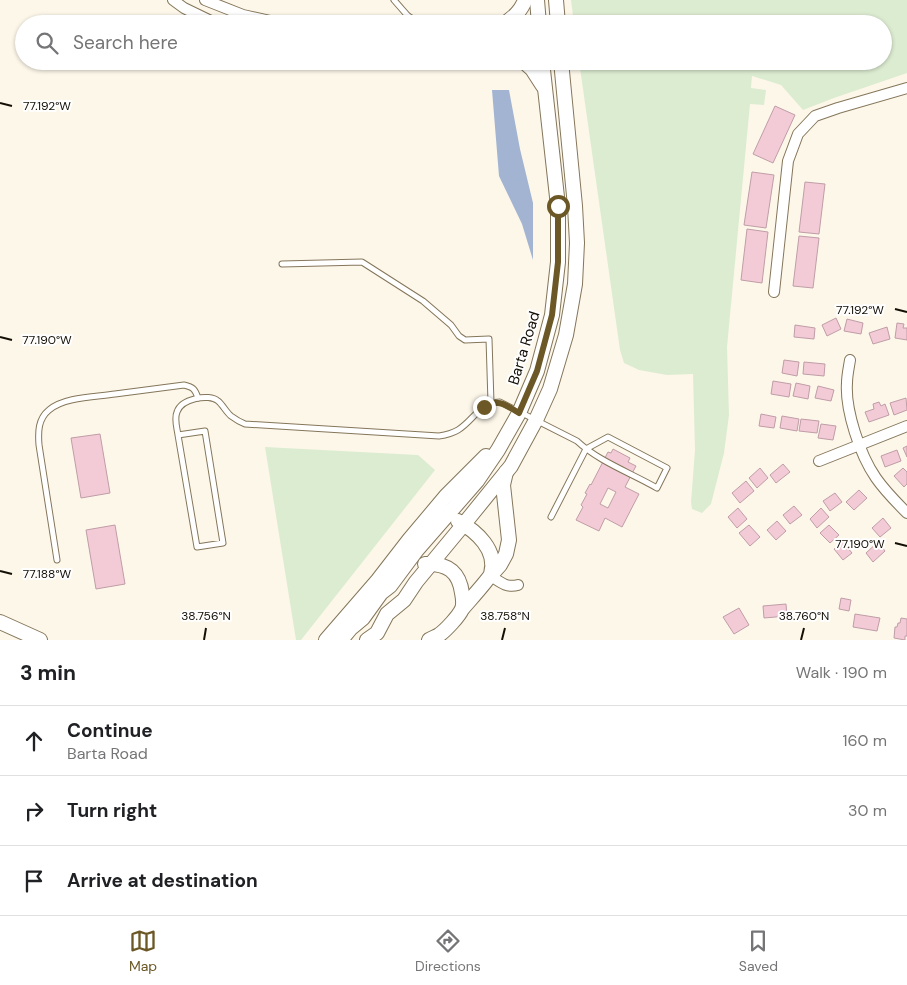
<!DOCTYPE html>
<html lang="en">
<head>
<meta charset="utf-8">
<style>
  body { margin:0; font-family:"DM Sans",sans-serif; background:#f2f2f2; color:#202124 }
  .stop { position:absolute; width:15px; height:15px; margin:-11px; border:4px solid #6c5826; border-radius:50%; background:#fff }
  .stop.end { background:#6c5826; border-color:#fff; box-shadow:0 1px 5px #0008 }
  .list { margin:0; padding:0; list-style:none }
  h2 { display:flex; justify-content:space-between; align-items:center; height:65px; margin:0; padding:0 20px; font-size:21px }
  h2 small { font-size:16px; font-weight:400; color:#757577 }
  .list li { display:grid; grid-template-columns:32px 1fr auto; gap:15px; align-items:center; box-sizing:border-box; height:70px; padding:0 20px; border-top:1px solid #e0e0e0 }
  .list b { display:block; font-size:19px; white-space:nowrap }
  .list p { margin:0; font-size:16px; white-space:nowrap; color:#757577 }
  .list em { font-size:16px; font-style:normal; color:#757577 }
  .icon { flex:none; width:28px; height:28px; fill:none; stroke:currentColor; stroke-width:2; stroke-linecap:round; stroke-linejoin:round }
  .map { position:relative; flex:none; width:907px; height:640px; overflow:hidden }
  .search { position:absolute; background:#fff; box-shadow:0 1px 4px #0004; left:15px; right:15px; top:15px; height:55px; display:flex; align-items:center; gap:12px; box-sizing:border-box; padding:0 18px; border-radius:28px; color:#757577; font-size:19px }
  .sheet { height:275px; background:#fff }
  nav { display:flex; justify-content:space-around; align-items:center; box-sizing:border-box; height:70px; border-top:1px solid #e0e0e0; background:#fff; font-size:14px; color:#757577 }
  nav a { display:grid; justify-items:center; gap:2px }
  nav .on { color:#6c5826 }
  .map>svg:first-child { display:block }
  .green { fill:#dcecd1 }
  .water { fill:#a2b4d1 }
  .building { fill:#f2cbd6; stroke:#c09da7; fill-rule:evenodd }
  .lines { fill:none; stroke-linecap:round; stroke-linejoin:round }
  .lane-casing { stroke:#84765a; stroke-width:7 }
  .street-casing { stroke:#84765a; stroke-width:12 }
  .secondary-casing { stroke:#84765a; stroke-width:16 }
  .lane { stroke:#fff; stroke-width:5 }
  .street { stroke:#fff; stroke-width:10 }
  .secondary { stroke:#fff; stroke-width:14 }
  .route { stroke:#6c5826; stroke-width:6 }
  .ticks { fill:none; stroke:#140f05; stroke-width:2 }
  .labels { text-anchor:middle; stroke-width:4; stroke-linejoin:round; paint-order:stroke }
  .street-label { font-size:15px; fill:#140f05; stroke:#fff }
  .ticks-label { font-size:12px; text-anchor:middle; fill:#140f05; stroke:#fff; stroke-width:4; stroke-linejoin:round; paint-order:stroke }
</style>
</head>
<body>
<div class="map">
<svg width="907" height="640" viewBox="0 0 907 640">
  <rect width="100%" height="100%" fill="#fdf7ea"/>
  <g class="green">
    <path d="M571 0H907V73L834 98 803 110 781 85 752 76 751 88 766 90 764 105 750 104 727 347 729 415 724 453 711 504 702 513 692 509 691 502 695 450 693 374 667 375 639 370 624 363 620 350 579 61H883V24H574Z"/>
    <path d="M265 447 418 455 435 470 301 640H296Z"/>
  </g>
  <path class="water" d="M492 90H509L520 149 533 203V260L522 224 499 176Z"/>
  <g class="building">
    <path d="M775 106 795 115 773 163 753 154Z"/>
    <path d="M752 172 774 175 766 228 744 225Z"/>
    <path d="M805 182 825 184 819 234 799 232Z"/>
    <path d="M747 229 768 232 762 283 741 280Z"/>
    <path d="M799 236 819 238 813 288 793 286Z"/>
    <path d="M836 318 841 329 827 336 822 325Z"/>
    <path d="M847 319 863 323 861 334 844 331Z"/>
    <path d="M897 323 904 324 903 328H907V340L895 338Z"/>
    <path d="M795 325 815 328 814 339 794 337Z"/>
    <path d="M887 327 890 339 873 344 869 333Z"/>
    <path d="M784 360 799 362 797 376 782 373Z"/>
    <path d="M804 362 825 364 824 376 803 374Z"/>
    <path d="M773 381 791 384 789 397 771 394Z"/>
    <path d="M796 383 810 386 808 399 793 396Z"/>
    <path d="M818 386 834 390 831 401 815 398Z"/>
    <path d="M906 398 907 410 894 415 890 403Z"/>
    <path d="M879 402 881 406 885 404 889 415 869 422 865 412 874 409 873 404Z"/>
    <path d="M761 414 776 417 774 428 759 426Z"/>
    <path d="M782 416 799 419 797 431 780 428Z"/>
    <path d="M801 419 819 421 817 433 799 431Z"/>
    <path d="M821 424 836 426 833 440 818 438Z"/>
    <path d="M100 434 110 493 81 498 71 438Z"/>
    <path d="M907 446V457L903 448Z"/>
    <path d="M613 449 630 458 628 462 636 466 625 487 639 494 622 527 605 518 599 531 576 520 583 507 581 505 587 494 585 493 590 484 591 485 608 452 611 453ZM608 488 616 492 608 508 600 504Z"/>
    <path d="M897 450 901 461 885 467 881 456Z"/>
    <path d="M783 464 790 472 776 483 770 475Z"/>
    <path d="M760 468 768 478 757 488 749 478Z"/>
    <path d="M903 468 907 472V484L904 487 894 476Z"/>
    <path d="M746 481 754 491 740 503 732 493Z"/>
    <path d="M859 490 867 498 854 510 846 502Z"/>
    <path d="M835 493 842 502 830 511 823 501Z"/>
    <path d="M794 506 802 515 790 524 783 515Z"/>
    <path d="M738 508 747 519 737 528 728 517Z"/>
    <path d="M821 508 829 517 817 528 810 519Z"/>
    <path d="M883 518 891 528 880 537 872 528Z"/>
    <path d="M777 521 786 531 776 540 767 530Z"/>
    <path d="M115 525 125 584 96 589 86 530Z"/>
    <path d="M749 525 760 537 750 546 739 533Z"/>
    <path d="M829 525 839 535 830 543 820 533Z"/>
    <path d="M843 542 852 553 843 560 834 549Z"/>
    <path d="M878 542 885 551 873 562 866 553Z"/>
    <path d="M841 598 851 600 849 611 839 609Z"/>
    <path d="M786 604 787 616 764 618 763 606Z"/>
    <path d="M739 608 749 625 734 634 723 617Z"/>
    <path d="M855 614 880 618 877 631 853 627Z"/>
    <path d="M901 618 907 619V636H905V640L894 638 895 627H897L898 623H900Z"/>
  </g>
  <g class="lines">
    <g class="lane-casing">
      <g id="lane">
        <path d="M394 0 408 16 422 24"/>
        <path d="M408 16 409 24"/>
        <path d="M282 264 362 262 423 301 451 325 459 336 465 340 489 339 491 403"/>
        <path d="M178 435 205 431 223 543 197 547 178 435C177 428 174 419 177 412 181 399 209 393 218 401 223 405 226 412 231 416 235 419 240 422 245 424L439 436C446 435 453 433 458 430 474 420 479 403 500 402L577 441C598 461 631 473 657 488L667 468 608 437 586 449 551 517"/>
        <path d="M57 560 39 445C38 432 38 419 49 410 64 397 95 397 115 394 138 391 161 388 184 385 193 387 195 389 198 398"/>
      </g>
    </g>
    <g class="street-casing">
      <g id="street">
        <path d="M173 0 184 8 217 24"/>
        <path d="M205 0 243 15 284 24"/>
        <path d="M283 24H326"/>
        <path d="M774 292 788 161 798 134 815 116 838 108 907 88"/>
        <path d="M850 360C849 367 847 375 847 383 845 410 860 455 876 478 885 491 896 502 907 513"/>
        <path d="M819 461 907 426"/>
        <path d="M491 576C500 582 506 588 518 585"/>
      </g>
    </g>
    <g class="secondary-casing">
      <g id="secondary">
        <path d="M537 0 539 24"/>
        <path d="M556 0 558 24"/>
        <path d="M504 24C514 17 521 11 525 0"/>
        <path d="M523 61 532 69 543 86"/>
        <path d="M458 521C476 531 498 550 491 574 489 579 468 602 463 608"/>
        <path d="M425 564C447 563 459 571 462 593 463 598 464 604 462 609 459 616 446 630 439 635 436 637 432 638 429 640"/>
        <path d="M491 575 500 565 506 554 509 540 503 485 506 472"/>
        <path d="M0 622 40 640"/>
        <path d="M326 640 378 580 409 540 446 496 486 456"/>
        <path d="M341 640 351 628 363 618 381 593 390 586 416 551 477 481 498 450 519 413 537 371 552 315 558 262V206L542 61"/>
        <path d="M367 640 377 633 387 614 404 600 416 582 464 524 511 466 536 420 550 389 566 335 575 284 577 243 575 206 561 61"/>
      </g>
    </g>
    <use href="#lane" class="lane"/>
    <use href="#street" class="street"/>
    <use href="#secondary" class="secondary"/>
  </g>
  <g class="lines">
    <path class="route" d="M484 407C498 398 506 405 519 413L537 371 552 315 558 262V206"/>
  </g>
  <path class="ticks" d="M0 103 12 106M895 309 907 312M0 337 12 340M895 543 907 546M0 571 12 574M204 640 206 628M502 640 505 628M801 640 804 628"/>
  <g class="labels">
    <g class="street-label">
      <text transform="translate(524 348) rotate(-73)" y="5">Barta Road</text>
    </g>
  </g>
  <g class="ticks-label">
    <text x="47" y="110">77.192°W</text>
    <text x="860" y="314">77.192°W</text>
    <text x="47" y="344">77.190°W</text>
    <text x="860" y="548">77.190°W</text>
    <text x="47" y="578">77.188°W</text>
    <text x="206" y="620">38.756°N</text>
    <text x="505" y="620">38.758°N</text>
    <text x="804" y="620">38.760°N</text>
  </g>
</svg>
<div class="stop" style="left:558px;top:206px"></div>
<div class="stop end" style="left:484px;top:407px"></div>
<div class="search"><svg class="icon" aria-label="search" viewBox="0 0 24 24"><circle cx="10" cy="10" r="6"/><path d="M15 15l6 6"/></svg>Search here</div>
</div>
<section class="sheet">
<h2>3 min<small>Walk · 190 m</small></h2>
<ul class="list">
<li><svg class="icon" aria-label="ahead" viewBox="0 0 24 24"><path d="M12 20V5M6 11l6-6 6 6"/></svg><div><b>Continue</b><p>Barta Road</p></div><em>160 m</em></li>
<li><svg class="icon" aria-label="right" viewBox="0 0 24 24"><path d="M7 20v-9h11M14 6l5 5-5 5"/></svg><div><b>Turn right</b></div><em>30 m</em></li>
<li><svg class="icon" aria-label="arrive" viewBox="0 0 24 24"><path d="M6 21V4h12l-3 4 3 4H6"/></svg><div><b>Arrive at destination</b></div></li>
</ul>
</section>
<nav>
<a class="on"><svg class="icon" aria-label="map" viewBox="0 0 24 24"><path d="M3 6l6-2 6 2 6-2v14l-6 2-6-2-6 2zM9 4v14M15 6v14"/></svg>Map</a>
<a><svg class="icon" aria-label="directions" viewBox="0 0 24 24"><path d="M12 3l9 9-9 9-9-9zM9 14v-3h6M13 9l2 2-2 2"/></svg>Directions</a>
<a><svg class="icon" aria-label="saved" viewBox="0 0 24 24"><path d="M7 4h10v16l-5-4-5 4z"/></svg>Saved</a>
</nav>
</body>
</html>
